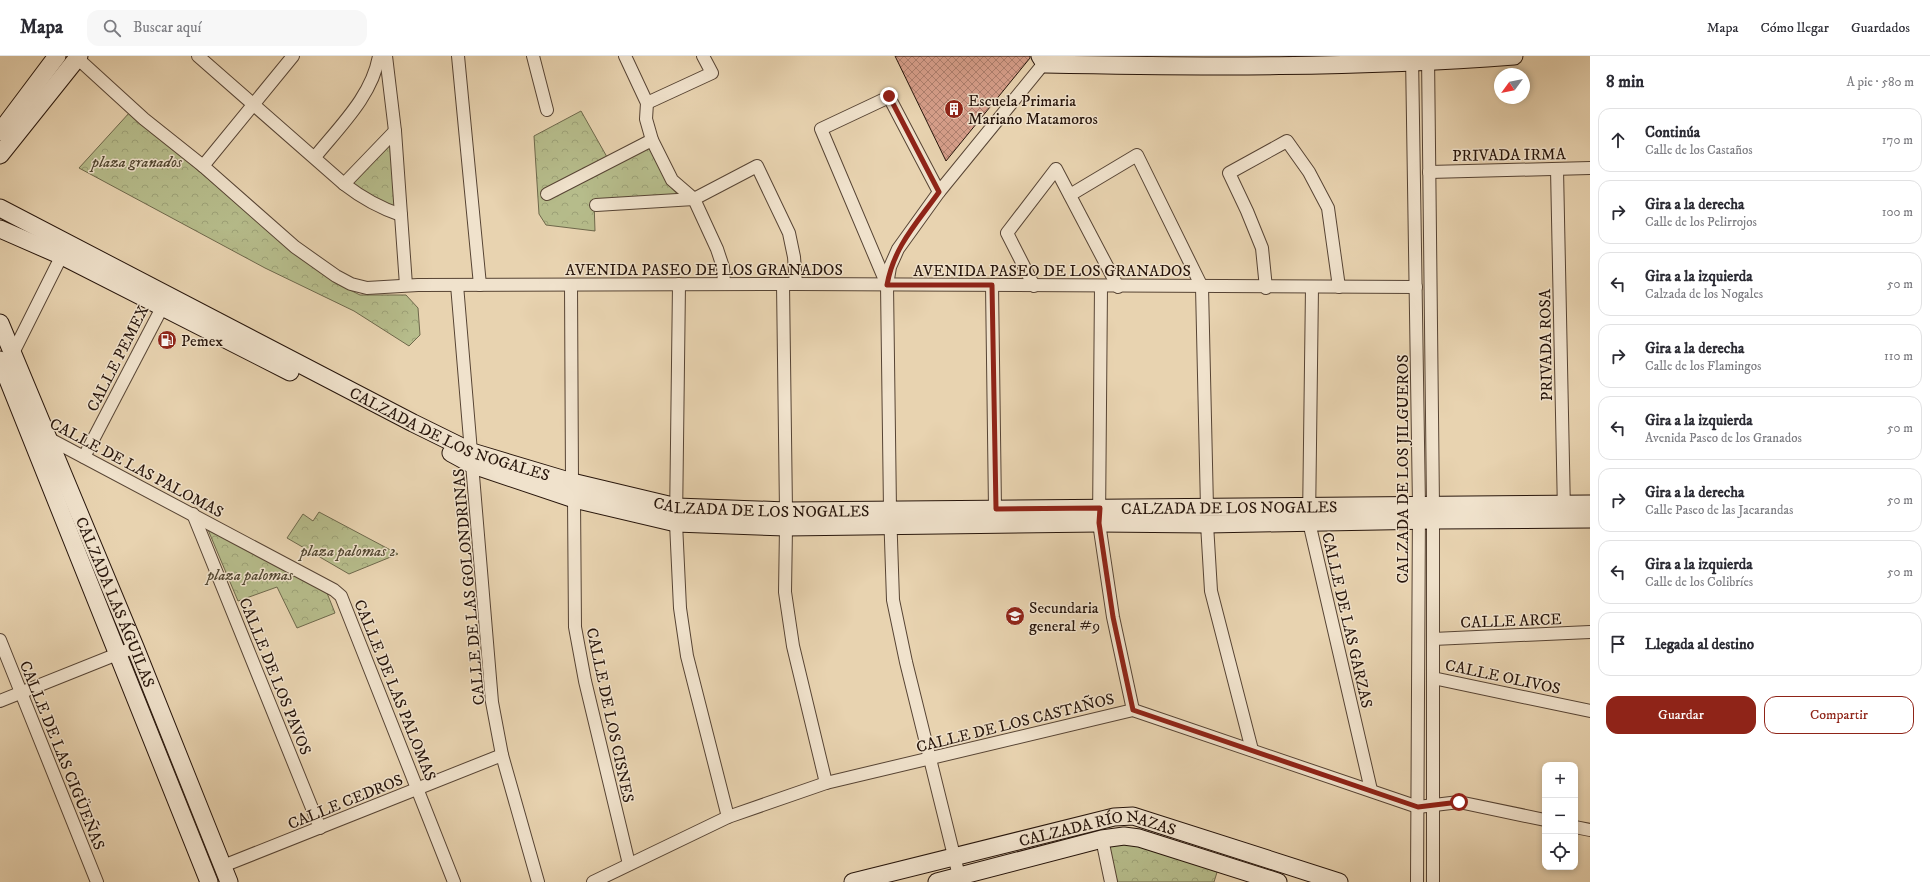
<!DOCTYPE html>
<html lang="es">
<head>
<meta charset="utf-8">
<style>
  body { margin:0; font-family:"IM FELL DW Pica",serif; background:#f7f7f7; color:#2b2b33 }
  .controls { position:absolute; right:12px; bottom:12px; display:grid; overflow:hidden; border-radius:8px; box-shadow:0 2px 6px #0003 }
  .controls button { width:36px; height:36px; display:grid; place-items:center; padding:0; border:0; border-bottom:1px solid #e1e1e2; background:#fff; color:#2b2b33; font:20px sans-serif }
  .compass { position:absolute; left:1494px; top:12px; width:36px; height:36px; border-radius:50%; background:#fff; box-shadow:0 2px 6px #0003; rotate:237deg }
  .stop { position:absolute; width:12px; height:12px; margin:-9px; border:3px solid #8f2418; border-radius:50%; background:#fff }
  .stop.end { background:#8f2418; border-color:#fff; box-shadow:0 1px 4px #0008 }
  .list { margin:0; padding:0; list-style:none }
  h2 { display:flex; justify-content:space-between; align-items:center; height:52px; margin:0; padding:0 16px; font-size:17px }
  h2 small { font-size:13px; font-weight:400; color:#7c7c81 }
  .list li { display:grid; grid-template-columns:26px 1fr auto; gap:12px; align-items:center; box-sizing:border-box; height:64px; margin:0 8px 8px; padding:0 8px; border:1px solid #e1e1e2; border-radius:12px }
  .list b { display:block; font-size:15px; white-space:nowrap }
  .list p { margin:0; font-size:13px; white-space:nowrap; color:#7c7c81 }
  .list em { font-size:13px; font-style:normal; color:#7c7c81 }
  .actions { display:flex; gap:8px; padding:12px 16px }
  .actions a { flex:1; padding:9px 0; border:1px solid #8f2418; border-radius:12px; text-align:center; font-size:14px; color:#8f2418 }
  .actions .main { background:#8f2418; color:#fff }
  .icon { flex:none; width:22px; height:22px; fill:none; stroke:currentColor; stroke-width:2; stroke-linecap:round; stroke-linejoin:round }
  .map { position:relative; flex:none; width:1590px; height:826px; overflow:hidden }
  header { display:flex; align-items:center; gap:24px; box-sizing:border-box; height:56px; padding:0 20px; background:#fff; border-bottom:1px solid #e1e1e2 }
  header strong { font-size:19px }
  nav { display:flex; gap:22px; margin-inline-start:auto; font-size:14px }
  .search { width:280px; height:36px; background:#f7f7f7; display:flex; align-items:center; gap:10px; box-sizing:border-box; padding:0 14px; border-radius:12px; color:#7c7c81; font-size:15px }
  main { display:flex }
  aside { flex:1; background:#fff }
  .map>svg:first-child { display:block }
  .park { fill:url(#park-crowns); stroke:#6e684b }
  .building { fill:url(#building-cross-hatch); stroke:#27150b }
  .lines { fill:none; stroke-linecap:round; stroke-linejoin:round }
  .street-casing { stroke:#574434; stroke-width:14 }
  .secondary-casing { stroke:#27150b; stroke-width:19 }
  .street { stroke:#f0e2cc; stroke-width:12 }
  .secondary { stroke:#f0e2cc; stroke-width:17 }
  .route { stroke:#8f2418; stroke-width:5 }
  .labels { text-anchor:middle; stroke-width:3; stroke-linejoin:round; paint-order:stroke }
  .poi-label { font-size:16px; fill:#27150b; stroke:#f0e2cc; text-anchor:start }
  .street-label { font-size:16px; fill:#27150b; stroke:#f0e2cc }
  .park-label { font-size:16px; font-style:italic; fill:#524731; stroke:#f0e2cc }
</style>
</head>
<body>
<header>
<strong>Mapa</strong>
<div class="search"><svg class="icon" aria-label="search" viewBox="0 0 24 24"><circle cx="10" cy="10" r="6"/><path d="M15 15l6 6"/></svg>Buscar aquí</div>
<nav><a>Mapa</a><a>Cómo llegar</a><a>Guardados</a></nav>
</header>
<main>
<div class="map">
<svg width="1590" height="826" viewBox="0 0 1590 826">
  <defs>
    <pattern id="park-crowns" width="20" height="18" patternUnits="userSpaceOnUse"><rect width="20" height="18" fill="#b6bc8b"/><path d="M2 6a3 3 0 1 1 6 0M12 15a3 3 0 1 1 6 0" fill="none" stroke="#9ca177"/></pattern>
    <pattern id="building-cross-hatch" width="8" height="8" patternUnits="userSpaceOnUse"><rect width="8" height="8" fill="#d69e8a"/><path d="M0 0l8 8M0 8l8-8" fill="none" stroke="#ae806f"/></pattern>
  </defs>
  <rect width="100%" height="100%" fill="#e8d3b0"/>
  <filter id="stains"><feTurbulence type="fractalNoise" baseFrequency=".005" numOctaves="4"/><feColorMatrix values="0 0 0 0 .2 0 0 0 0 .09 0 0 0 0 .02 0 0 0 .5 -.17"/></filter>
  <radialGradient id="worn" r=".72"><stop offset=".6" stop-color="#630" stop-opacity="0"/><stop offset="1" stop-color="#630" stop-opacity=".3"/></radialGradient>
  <g class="park">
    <path d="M581 55 607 101 646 80 667 127 679 140 594 145 595 175 546 169 539 158 534 80Z"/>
    <path d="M130 56 278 183 338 228 360 239H406L418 252 420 279 409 290 354 255 265 212 79 112Z"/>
    <path d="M392 84 399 157 349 128Z"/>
    <path d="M319 456 398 498 349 518 287 482 303 458 313 465Z"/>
    <path d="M206 469 327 537 335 557 297 572 277 531 238 545Z"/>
    <path d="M1130 784 1218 813 1214 826H1114L1106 787Z"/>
  </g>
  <path class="building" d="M895 0H1030V2L946 105Z"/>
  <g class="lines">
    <g class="street-casing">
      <g id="street">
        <path d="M75 0 144 63 203 110 295 191 336 220 351 228 367 232 418 229 796 228 1416 231"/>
        <path d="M198 0 344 128C362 142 380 152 401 159"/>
        <path d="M386 0 395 75 406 229"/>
        <path d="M458 0 480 229"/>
        <path d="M533 0 547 54"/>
        <path d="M625 0 647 47 646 63 652 84 672 124 694 143 717 193 723 211 724 228"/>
        <path d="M1412 0 1419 450 1417 826"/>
        <path d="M1428 0 1433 449V826"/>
        <path d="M647 47 712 17 703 0"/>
        <path d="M315 101C340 70 372 40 379 0"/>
        <path d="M203 110 293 0"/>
        <path d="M1557 113 1564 456"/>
        <path d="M1429 116 1590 112"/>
        <path d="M344 128 395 75"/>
        <path d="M547 138 652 84"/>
        <path d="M1070 139 1137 99 1202 231 1207 452"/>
        <path d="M596 149 694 143 757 110 789 177 794 201 796 228"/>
        <path d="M679 228 676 467 680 552 687 600 728 761"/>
        <path d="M783 228 786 455"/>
        <path d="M457 229 492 646 502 699 538 826"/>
        <path d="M571 229 572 426"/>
        <path d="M887 229 821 73 889 41 939 136"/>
        <path d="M992 229 995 453"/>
        <path d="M1034 230 1007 177 1056 113 1118 231"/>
        <path d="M1101 230 1099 467 1113 561 1133 654"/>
        <path d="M1312 231 1309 466 1371 734"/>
        <path d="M1266 232 1262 192 1247 155 1229 117 1287 85 1309 116 1328 152 1339 231"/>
        <path d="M13 297 65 193"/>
        <path d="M46 381 334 534 341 540 454 826"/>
        <path d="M84 401 166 244"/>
        <path d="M574 443 575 571 585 625 629 808"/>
        <path d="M193 458 320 772"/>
        <path d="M1207 468 1211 535 1252 694"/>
        <path d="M786 471 785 536 793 590 826 727"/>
        <path d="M1433 583 1590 576"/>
        <path d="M0 584 97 826"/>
        <path d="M1433 622 1590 655"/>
        <path d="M0 645 135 591"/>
        <path d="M1575 771 1590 774"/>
        <path d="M1102 783 1111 826"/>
        <path d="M223 810 502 699"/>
        <path d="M959 820 906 606 893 544 890 454 887 229 890 211 898 193 939 136 1049 1"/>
        <path d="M593 826 728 761 826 727 1133 654 1418 751 1459 746 1545 764"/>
      </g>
    </g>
    <g class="secondary-casing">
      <g id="secondary">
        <path d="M1040 0 1045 8C1201 11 1357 12 1514 0"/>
        <path d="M0 76 57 0"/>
        <path d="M0 99 79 0"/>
        <path id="s1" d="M0 152 413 367 472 396 572 426 677 451 786 455 1590 448"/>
        <path d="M0 173 62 200 290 316"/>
        <path id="s2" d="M0 267 135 591 229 826"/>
        <path d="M0 304 209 826"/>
        <path d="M451 397 473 409 574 443 676 467 786 471 1099 467 1207 468 1433 464 1590 463"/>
        <path id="s3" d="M853 826 1114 761 1133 760 1339 826"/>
        <path d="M937 826 1102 783 1124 780 1139 782 1278 826"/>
      </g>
    </g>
    <use href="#street" class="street"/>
    <use href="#secondary" class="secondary"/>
  </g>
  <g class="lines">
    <path class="route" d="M889 40 939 136C917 167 894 190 887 229H992L996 453 1100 452 1099 467 1113 561 1133 654 1418 751 1459 746"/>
  </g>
  <defs>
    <g id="building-disc" transform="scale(1)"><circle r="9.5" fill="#8f2418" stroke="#f0e2cc"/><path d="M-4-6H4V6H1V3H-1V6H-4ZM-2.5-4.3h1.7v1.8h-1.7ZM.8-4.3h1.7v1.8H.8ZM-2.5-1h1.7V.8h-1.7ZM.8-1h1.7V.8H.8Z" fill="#fff"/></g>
    <g id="fuel-disc" transform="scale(1)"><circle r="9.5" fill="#8f2418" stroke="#f0e2cc"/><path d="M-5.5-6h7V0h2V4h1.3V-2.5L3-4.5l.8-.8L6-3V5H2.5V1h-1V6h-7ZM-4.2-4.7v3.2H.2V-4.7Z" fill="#fff"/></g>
    <g id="school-disc" transform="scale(1)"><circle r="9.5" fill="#8f2418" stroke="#f0e2cc"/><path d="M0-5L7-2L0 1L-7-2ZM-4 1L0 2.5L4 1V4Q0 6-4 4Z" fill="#fff"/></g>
  </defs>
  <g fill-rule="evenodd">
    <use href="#building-disc" x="954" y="53"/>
    <use href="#fuel-disc" x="167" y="284"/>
    <use href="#school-disc" x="1015" y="560"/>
  </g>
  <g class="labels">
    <g class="poi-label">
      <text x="968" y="50">Escuela Primaria<tspan x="968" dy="18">Mariano Matamoros</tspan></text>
      <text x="181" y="290">Pemex</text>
      <text x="1029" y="557">Secundaria<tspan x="1029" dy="18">general #9</tspan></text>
    </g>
    <g class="street-label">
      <text transform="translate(1509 98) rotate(-1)" y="6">PRIVADA IRMA</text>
      <text x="704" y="219">AVENIDA PASEO DE LOS GRANADOS</text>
      <text x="1052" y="220">AVENIDA PASEO DE LOS GRANADOS</text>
      <text transform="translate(1545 289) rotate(-91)" y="6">PRIVADA ROSA</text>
      <text transform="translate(117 302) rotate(-63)" y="6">CALLE PEMEX</text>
      <text dy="6" stroke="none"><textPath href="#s1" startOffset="504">CALZADA DE LOS NOGALES</textPath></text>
      <text transform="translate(137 411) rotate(28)" y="6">CALLE DE LAS PALOMAS</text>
      <text transform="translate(1402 413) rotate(-90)" y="6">CALZADA DE LOS JILGUEROS</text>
      <text dy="6" stroke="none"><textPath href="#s1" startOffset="828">CALZADA DE LOS NOGALES</textPath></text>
      <text dy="6" stroke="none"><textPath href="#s1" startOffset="1296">CALZADA DE LOS NOGALES</textPath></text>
      <text transform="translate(468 531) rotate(-95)" y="6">CALLE DE LAS GOLONDRINAS</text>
      <text dy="6" stroke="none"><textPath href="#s2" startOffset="302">CALZADA LAS ÁGUILAS</textPath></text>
      <text transform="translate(1348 564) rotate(77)" y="6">CALLE DE LAS GARZAS</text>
      <text transform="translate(1511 564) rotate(-2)" y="6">CALLE ARCE</text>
      <text transform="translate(276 620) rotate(68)" y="6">CALLE DE LOS PAVOS</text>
      <text transform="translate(1503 620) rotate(12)" y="6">CALLE OLIVOS</text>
      <text transform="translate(396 634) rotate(68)" y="6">CALLE DE LAS PALOMAS</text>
      <text transform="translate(611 659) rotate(78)" y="6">CALLE DE LOS CISNES</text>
      <text transform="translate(1015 666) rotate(-14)" y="6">CALLE DE LOS CASTAÑOS</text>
      <text transform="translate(63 699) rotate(68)" y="6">CALLE DE LAS CIGÜEÑAS</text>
      <text transform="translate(345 745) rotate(-22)" y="6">CALLE CEDROS</text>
      <text dy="6" stroke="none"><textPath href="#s3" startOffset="252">CALZADA RÍO NAZAS</textPath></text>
    </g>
    <g class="park-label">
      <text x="137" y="111">plaza granados</text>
      <text x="348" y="500">plaza palomas 2</text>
      <text x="250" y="524">plaza palomas</text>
    </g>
  </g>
  <rect width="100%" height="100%" filter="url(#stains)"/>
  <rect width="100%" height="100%" fill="url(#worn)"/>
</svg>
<div class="controls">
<button>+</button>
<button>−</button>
<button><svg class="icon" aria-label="locate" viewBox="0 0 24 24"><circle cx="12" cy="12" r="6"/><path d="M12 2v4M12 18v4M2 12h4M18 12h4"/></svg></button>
</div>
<svg class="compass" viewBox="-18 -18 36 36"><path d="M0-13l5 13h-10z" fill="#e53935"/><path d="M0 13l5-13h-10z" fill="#7c7c81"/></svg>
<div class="stop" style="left:1459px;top:746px"></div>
<div class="stop end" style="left:889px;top:40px"></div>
</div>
<aside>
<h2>8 min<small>A pie · 580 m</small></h2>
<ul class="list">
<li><svg class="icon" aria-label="ahead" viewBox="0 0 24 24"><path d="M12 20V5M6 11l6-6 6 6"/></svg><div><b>Continúa</b><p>Calle de los Castaños</p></div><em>170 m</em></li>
<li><svg class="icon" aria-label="right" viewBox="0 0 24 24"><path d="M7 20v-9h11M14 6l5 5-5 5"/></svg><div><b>Gira a la derecha</b><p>Calle de los Pelirrojos</p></div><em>100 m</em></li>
<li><svg class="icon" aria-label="left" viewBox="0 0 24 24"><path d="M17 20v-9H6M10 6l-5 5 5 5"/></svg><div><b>Gira a la izquierda</b><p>Calzada de los Nogales</p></div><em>50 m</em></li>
<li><svg class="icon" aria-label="right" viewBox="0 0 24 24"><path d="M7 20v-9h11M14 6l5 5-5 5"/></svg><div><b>Gira a la derecha</b><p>Calle de los Flamingos</p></div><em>110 m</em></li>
<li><svg class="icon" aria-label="left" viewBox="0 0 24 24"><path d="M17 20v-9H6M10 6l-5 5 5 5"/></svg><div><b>Gira a la izquierda</b><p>Avenida Paseo de los Granados</p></div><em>50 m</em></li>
<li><svg class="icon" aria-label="right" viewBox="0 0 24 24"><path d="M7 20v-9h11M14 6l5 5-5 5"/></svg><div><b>Gira a la derecha</b><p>Calle Paseo de las Jacarandas</p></div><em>50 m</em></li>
<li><svg class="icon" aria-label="left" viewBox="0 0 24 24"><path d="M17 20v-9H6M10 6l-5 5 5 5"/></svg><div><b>Gira a la izquierda</b><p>Calle de los Colibríes</p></div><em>50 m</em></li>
<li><svg class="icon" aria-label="arrive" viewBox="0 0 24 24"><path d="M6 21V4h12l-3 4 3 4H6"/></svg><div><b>Llegada al destino</b></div></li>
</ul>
<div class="actions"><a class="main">Guardar</a><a>Compartir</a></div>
</aside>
</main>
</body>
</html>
